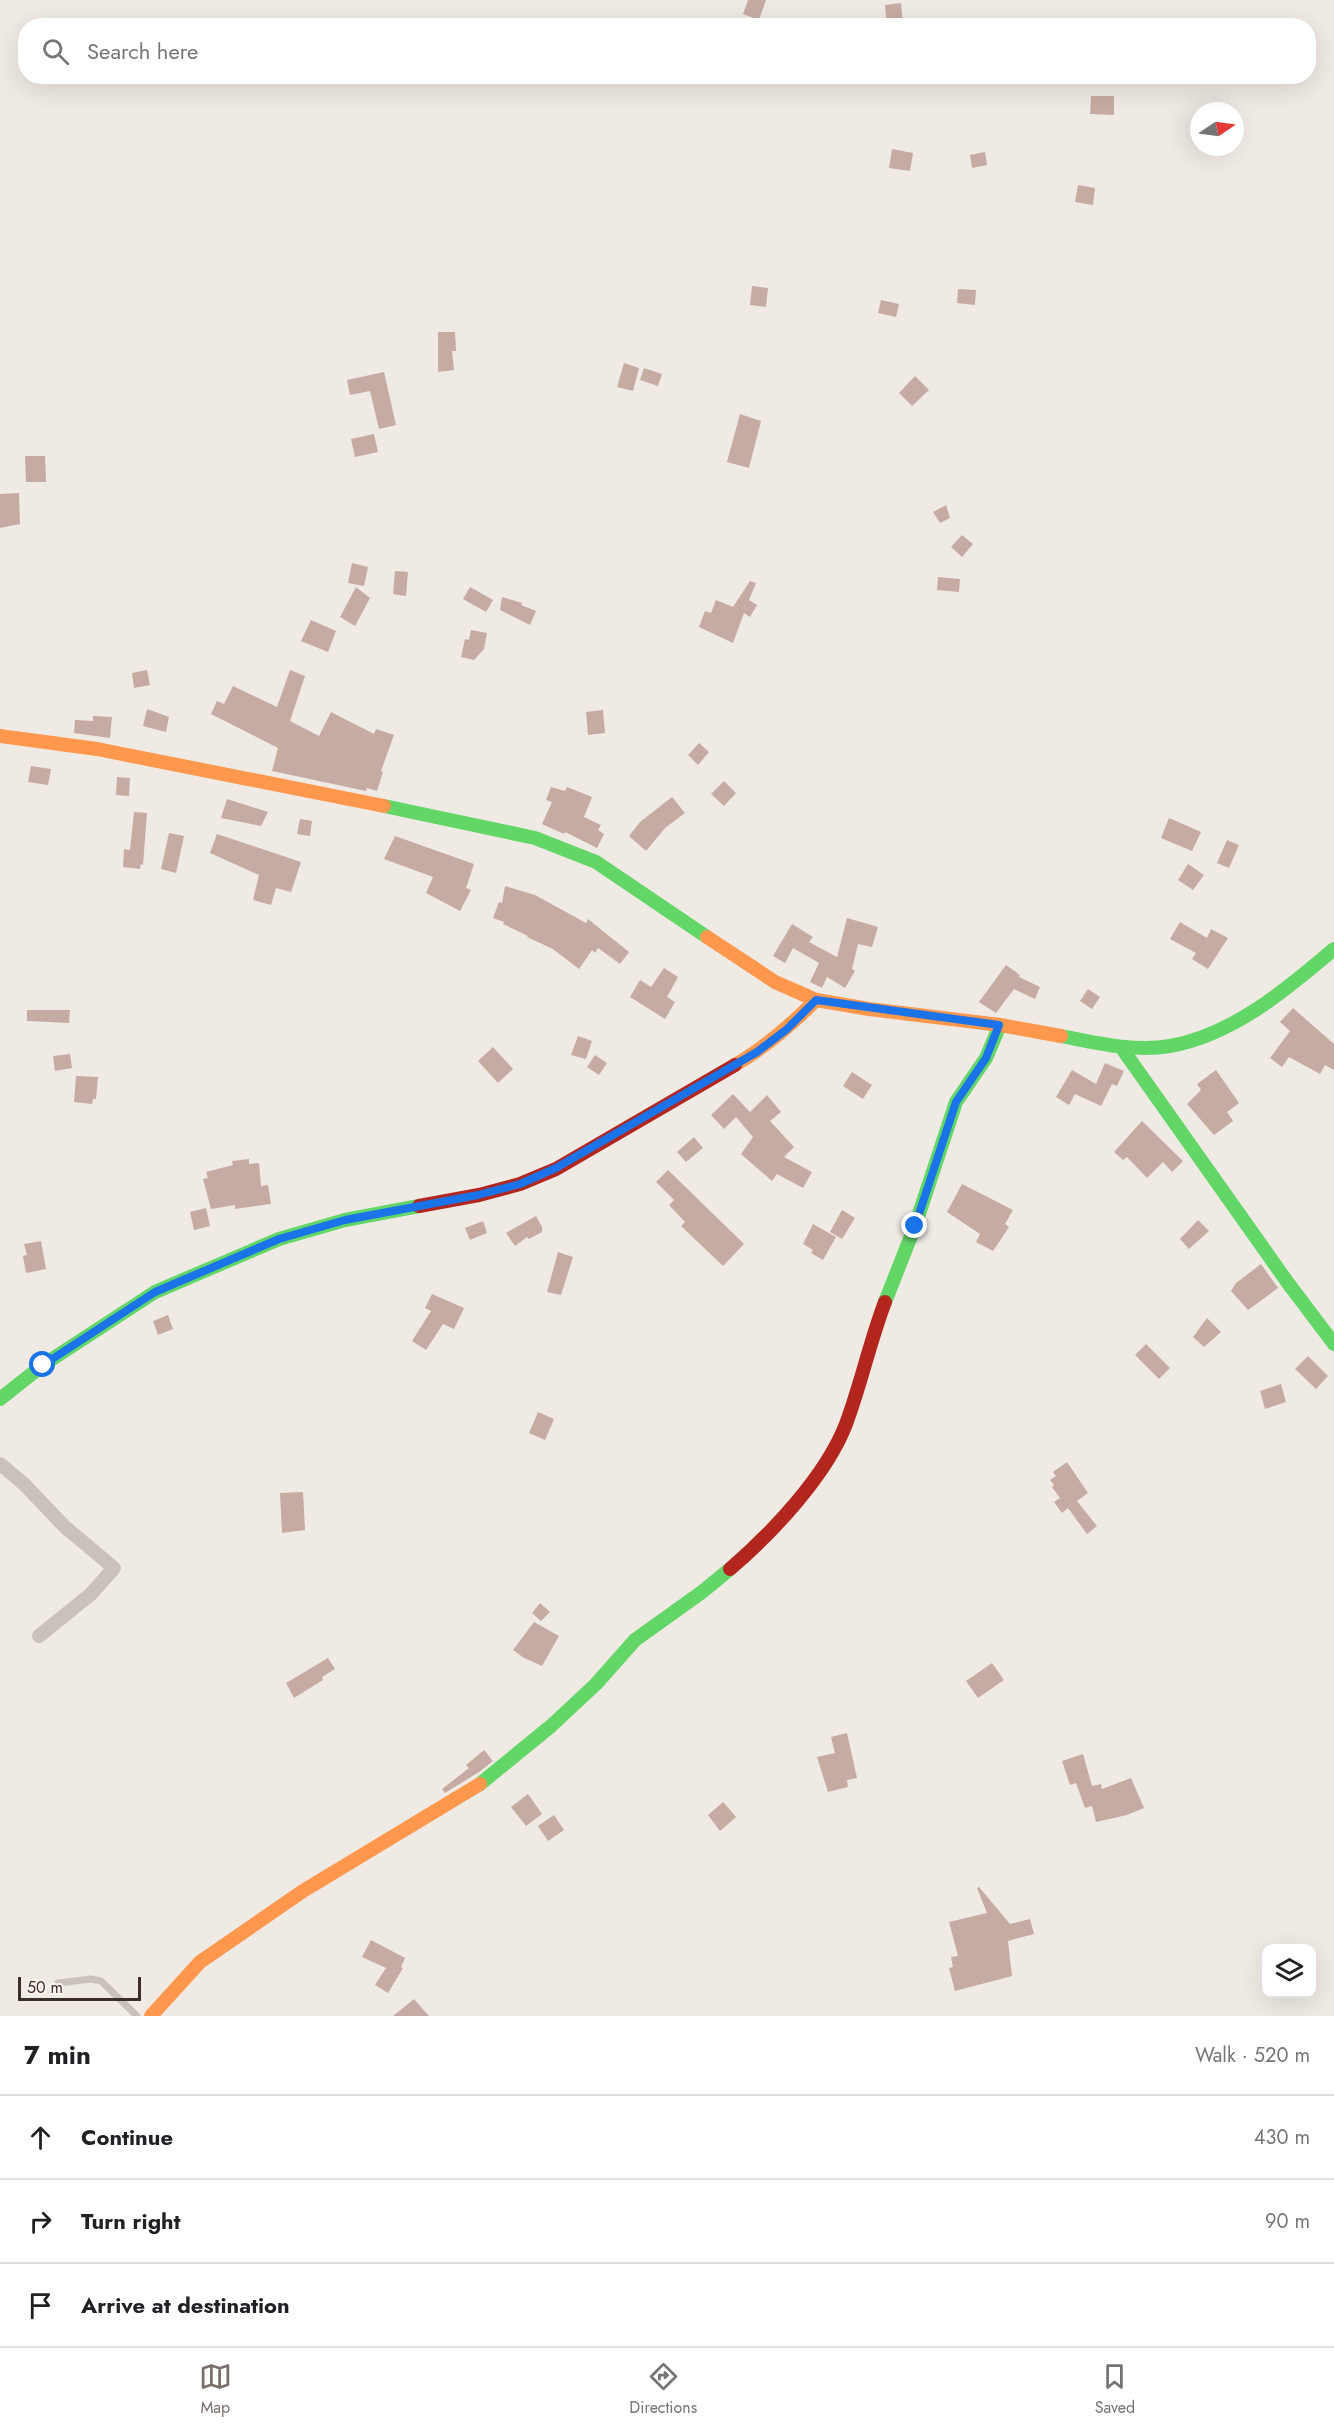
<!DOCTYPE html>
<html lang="en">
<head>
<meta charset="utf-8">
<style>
  body { margin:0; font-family:Jost,sans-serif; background:#f2f2f2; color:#202124 }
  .controls { position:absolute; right:18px; bottom:18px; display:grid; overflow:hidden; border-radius:12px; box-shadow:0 6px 24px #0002 }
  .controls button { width:54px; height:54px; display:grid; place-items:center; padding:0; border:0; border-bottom:2px solid #e0e0e0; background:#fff; color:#202124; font:30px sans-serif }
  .compass { position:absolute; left:1190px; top:102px; width:54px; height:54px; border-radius:50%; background:#fff; box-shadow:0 6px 24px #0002; rotate:77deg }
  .scale { position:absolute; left:18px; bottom:15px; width:123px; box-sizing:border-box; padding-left:6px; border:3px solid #3c2d2a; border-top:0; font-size:16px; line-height:21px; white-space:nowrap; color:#3c2d2a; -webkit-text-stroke:4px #fcf3ed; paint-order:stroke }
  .stop { position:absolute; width:18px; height:18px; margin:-14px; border:4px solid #1a73e8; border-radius:50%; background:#fff }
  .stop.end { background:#1a73e8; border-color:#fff; box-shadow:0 2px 6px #0008 }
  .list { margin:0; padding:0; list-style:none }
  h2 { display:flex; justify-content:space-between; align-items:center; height:78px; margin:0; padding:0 24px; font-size:26px }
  h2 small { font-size:20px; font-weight:400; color:#757577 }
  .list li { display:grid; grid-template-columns:39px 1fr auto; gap:18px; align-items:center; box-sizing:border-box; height:84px; padding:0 24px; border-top:2px solid #e0e0e0 }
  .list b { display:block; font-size:22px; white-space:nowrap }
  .list em { font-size:20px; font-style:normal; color:#757577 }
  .icon { flex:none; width:33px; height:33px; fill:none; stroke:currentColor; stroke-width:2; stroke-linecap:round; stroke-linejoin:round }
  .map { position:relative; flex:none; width:1334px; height:2016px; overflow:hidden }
  .search { position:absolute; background:#fff; box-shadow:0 6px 24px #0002; left:18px; right:18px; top:18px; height:66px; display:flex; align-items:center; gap:15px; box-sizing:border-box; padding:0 21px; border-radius:24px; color:#757577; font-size:22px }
  .sheet { height:330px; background:#fff }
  nav { display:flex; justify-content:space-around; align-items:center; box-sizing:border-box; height:84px; border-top:2px solid #e0e0e0; background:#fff; font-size:16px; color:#757577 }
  nav a { display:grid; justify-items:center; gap:3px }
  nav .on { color:#7b6f6b }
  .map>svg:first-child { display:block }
  .building { fill:#c6aba4 }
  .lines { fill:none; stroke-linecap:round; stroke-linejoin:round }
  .lane { stroke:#cac1bc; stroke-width:7 }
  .street { stroke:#cac1bc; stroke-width:14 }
  .fast { stroke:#63d668; stroke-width:14 }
  .slow { stroke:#ff974d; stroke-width:14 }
  .jam { stroke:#b3261e; stroke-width:14 }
  .route { stroke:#1a73e8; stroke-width:8 }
</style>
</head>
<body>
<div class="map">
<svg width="1334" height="2016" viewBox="0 0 1334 2016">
  <rect width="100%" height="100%" fill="#f0eae4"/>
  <g class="building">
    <path d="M748 0H766L759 20 743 14Z"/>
    <path d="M901 3 903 26H887L885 5Z"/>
    <path d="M1091 96H1114V115L1090 114Z"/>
    <path d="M892 149 913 153 910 171 889 168Z"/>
    <path d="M985 152 987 165 972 168 970 155Z"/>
    <path d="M1078 185 1095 188 1093 205 1075 202Z"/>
    <path d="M752 286 768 288 766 307 750 305Z"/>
    <path d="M958 289 976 290 975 305 957 303Z"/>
    <path d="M881 300 899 304 896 317 878 313Z"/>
    <path d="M438 332H455L456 351H452L454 370 438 372Z"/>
    <path d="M624 363 639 368 633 391 617 387Z"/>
    <path d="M644 368 662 374 658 386 640 380Z"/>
    <path d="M384 372 396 425 379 429 370 391 350 395 347 380Z"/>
    <path d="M915 376 929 390 912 406 899 393Z"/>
    <path d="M740 414 761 421 749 468 727 462Z"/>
    <path d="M374 434 378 452 355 457 351 439Z"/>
    <path d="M25 456H45L46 482H26Z"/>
    <path d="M19 493 20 524 0 528V494Z"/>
    <path d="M946 505 950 518 940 523 933 512Z"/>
    <path d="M962 535 973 544 962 557 951 547Z"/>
    <path d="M352 563 368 567 364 586 348 583Z"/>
    <path d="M395 571 408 572 406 596 393 594Z"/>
    <path d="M938 577 960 579 959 592 937 590Z"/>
    <path d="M750 581 756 583 749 600 757 605 750 617 744 613 733 643 699 627 705 611 711 613 716 600 733 607Z"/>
    <path d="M356 587 370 598 355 626 340 617Z"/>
    <path d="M470 587 493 600 486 612 463 599Z"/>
    <path d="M502 597 522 603 521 605 536 611 530 625 500 610Z"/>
    <path d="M311 620 336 631 328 652 301 641Z"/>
    <path d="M471 630 487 633 484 649 474 660 461 657 465 639 469 640Z"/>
    <path d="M147 670 150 685 134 688 132 673Z"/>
    <path d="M290 670 305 676 290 721 319 736 331 712 374 734 376 729 394 735 381 771 383 772 377 791 367 788 366 791 272 771 278 748 211 714 217 701 224 704 233 686 277 707Z"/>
    <path d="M147 709 169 717 166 732 143 726Z"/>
    <path d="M603 710 605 733 588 735 586 712Z"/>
    <path d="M93 716 112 717 110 738 74 733 75 720 93 721Z"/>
    <path d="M699 743 709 752 698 765 688 755Z"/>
    <path d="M31 766 51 769 48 785 28 782Z"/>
    <path d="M117 777 130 778 129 796 116 795Z"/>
    <path d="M724 781 736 793 724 806 711 794Z"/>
    <path d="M551 787 565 791 567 787 592 797 584 817 601 825 598 830 604 834 597 848 565 832 564 834 542 824 552 802 546 800Z"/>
    <path d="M672 797 685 813 665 828 646 851 629 836 640 822Z"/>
    <path d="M227 799 268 812 261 826 221 818Z"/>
    <path d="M134 812 147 813 143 865 141 864 140 869 123 867 124 849 130 850Z"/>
    <path d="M1169 818 1201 832 1192 851 1161 838Z"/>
    <path d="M300 819 312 821 310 836 297 834Z"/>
    <path d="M169 833 184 836 176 873 161 869Z"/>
    <path d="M217 834 301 862 291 892 276 888 271 905 253 900 259 875 210 853Z"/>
    <path d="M395 836 474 864 466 888 471 890 460 911 426 893 433 877 384 859Z"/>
    <path d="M1227 840 1239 845 1229 868 1217 863Z"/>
    <path d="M1188 864 1204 875 1193 890 1178 880Z"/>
    <path d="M505 886 535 895 586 923 588 919 629 952 620 964 598 948 595 953 592 950 579 969 553 949 527 937 528 936 503 924 504 922 493 918 499 902 502 903Z"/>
    <path d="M847 918 878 927 872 947 858 944 852 969 855 971 845 988 827 977 822 988 810 982 819 963 793 948 785 963 773 956 792 924 813 937 809 942 837 957Z"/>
    <path d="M1180 922 1207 938 1211 929 1228 938 1208 969 1192 959 1196 953 1170 939Z"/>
    <path d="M1006 965 1020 975 1019 977 1040 987 1035 999 1014 989 996 1013 979 1002Z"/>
    <path d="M664 968 678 977 667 997 675 1002 665 1019 630 997 640 980 651 987Z"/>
    <path d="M1088 989 1100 997 1092 1009 1080 1001Z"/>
    <path d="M1293 1008 1334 1044V1070L1325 1065 1320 1074 1289 1057 1282 1067 1270 1058 1290 1031 1280 1022Z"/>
    <path d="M27 1010H70L69 1023 27 1021Z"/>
    <path d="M578 1036 592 1041 586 1059 571 1055Z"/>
    <path d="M493 1047 513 1069 498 1083 478 1061Z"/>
    <path d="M70 1054 72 1068 55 1071 53 1056Z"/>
    <path d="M595 1055 607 1063 599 1075 587 1067Z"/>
    <path d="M1105 1063 1124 1071 1117 1086 1112 1084 1101 1106 1075 1094 1069 1105 1056 1097 1072 1070 1096 1084Z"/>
    <path d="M1216 1070 1239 1103 1227 1112 1233 1121 1214 1135 1187 1104 1201 1090 1197 1084Z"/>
    <path d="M852 1072 872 1085 863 1099 843 1086Z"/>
    <path d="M76 1076 98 1077 96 1099H93L92 1104 74 1102Z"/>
    <path d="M733 1094 750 1112 767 1095 781 1112 770 1121 794 1147 784 1157 812 1172 803 1188 777 1174 772 1181 741 1154 753 1137 736 1117 724 1129 711 1115Z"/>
    <path d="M1142 1121 1183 1161 1172 1172 1163 1162 1147 1178 1127 1157 1123 1160 1114 1152Z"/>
    <path d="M694 1137 703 1148 686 1162 677 1152Z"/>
    <path d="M249 1159V1164L259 1163 261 1186 268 1185 271 1204 235 1209V1205L211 1209 203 1179 208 1178 206 1172 233 1165 232 1161Z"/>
    <path d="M668 1170 744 1244 723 1266 681 1226 685 1222 669 1205 674 1200 656 1182Z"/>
    <path d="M962 1184 1013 1210 1005 1224 1009 1227 993 1251 976 1242 980 1234 947 1212Z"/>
    <path d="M206 1208 210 1226 194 1230 190 1212Z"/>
    <path d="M842 1210 855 1218 842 1239 830 1232Z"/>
    <path d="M536 1216 542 1227V1232L529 1239 527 1237 515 1246 506 1233Z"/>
    <path d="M1198 1220 1209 1231 1189 1249 1180 1239Z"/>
    <path d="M483 1221 487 1233 470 1240 465 1228Z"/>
    <path d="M813 1224 836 1237 823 1260 811 1253 813 1250 803 1244Z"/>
    <path d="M41 1241 46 1269 26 1273 23 1256 27 1255 24 1244Z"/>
    <path d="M558 1252 573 1257 561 1295 547 1292Z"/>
    <path d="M1261 1264 1278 1288 1248 1310 1231 1291 1236 1283Z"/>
    <path d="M432 1294 464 1308 454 1329 443 1324 426 1350 412 1341 431 1311 425 1308Z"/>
    <path d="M168 1315 173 1329 158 1335 153 1321Z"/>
    <path d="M1207 1318 1221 1332 1204 1347 1193 1337Z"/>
    <path d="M1146 1344 1170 1368 1159 1379 1135 1355Z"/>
    <path d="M1308 1356 1328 1376 1316 1389 1295 1369Z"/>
    <path d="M1281 1384 1286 1402 1265 1409 1260 1391Z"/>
    <path d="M538 1412 554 1419 545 1440 529 1433Z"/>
    <path d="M1067 1462 1088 1493 1077 1501 1097 1526 1087 1534 1068 1508 1062 1513 1054 1502 1060 1498 1052 1487 1054 1485 1050 1480 1056 1476 1053 1472Z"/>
    <path d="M303 1492 305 1530 282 1533 280 1493Z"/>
    <path d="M540 1603 550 1612 541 1621 532 1613Z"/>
    <path d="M534 1622 559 1636 542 1666 524 1658 513 1650Z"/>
    <path d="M328 1658 335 1669 322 1677 323 1680 294 1698 286 1683Z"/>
    <path d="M992 1663 1004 1680 978 1698 966 1681Z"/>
    <path d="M847 1733 857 1778 847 1780 848 1787 828 1792 817 1757 835 1753 831 1737Z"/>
    <path d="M484 1750 493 1761 479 1772 445 1793 442 1789 469 1768 466 1765Z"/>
    <path d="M1083 1754 1092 1786 1101 1784 1102 1789 1131 1778 1144 1808 1127 1815 1096 1822 1092 1806 1085 1808 1076 1783 1070 1785 1062 1761Z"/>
    <path d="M528 1794 542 1814 526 1826 511 1807Z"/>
    <path d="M723 1802 736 1817 720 1831 708 1815Z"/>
    <path d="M554 1815 564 1830 548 1841 538 1826Z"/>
    <path d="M979 1887 1010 1924 1030 1919 1034 1934 1008 1941 1012 1976 955 1991 949 1968 953 1967 951 1957 958 1956 949 1922 987 1913 977 1888Z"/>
    <path d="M371 1940 405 1958 401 1967 403 1968 388 1993 375 1985 386 1968 362 1957Z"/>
    <path d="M414 1999 429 2016H393Z"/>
  </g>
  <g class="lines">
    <path class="lane" d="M58 1983 91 1979 101 1981 137 2016"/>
    <path class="street" d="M0 1464 24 1484 65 1527 114 1568 91 1594 39 1636"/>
    <g class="fast">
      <path d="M384 806 535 838 596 862 707 937"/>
      <path d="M1061 1036C1097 1043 1134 1052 1170 1046 1233 1035 1287 989 1334 949"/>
      <path d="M1121 1047 1288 1283 1334 1344"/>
      <path d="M885 1302 915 1226 956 1102 986 1058 1000 1025"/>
      <path d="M0 1399 43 1365 155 1292 279 1239 345 1220 419 1206"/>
      <path d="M480 1784 551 1726 596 1684 635 1640 702 1592 730 1569"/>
    </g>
    <g class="slow">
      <path d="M0 736 97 749 384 806"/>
      <path d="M707 937 775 982 816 1000 869 1009 1000 1025 1061 1036"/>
      <path d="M735 1065C766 1047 791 1025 816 1000"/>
      <path d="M151 2016 200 1962 303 1891 480 1784"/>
    </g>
    <g class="jam">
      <path d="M419 1206 479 1195 520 1184 556 1169 735 1065"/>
      <path d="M730 1569C772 1533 826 1476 846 1424 861 1384 870 1341 885 1302"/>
    </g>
  </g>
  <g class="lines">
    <path class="route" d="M43 1365 155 1292 279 1239 345 1220 478 1195 520 1184 556 1168 757 1052 787 1029 816 1000 999 1025 986 1058 956 1102 915 1226"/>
  </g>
</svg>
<div class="controls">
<button><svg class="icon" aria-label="layers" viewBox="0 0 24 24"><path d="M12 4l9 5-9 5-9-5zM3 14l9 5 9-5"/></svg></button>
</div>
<svg class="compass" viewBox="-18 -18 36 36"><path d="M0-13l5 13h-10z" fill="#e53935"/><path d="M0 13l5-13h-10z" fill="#757577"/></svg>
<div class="scale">50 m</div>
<div class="stop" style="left:43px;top:1365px"></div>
<div class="stop end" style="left:915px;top:1226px"></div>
<div class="search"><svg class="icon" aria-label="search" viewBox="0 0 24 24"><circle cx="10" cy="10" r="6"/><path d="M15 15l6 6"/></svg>Search here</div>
</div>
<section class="sheet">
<h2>7 min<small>Walk · 520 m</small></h2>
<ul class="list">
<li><svg class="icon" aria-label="ahead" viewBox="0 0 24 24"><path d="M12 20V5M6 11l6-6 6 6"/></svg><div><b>Continue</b></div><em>430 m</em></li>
<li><svg class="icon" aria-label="right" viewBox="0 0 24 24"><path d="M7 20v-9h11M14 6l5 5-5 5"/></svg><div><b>Turn right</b></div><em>90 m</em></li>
<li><svg class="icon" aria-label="arrive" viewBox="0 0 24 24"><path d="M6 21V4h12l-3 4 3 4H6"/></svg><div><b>Arrive at destination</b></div></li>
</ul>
</section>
<nav>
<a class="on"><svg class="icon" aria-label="map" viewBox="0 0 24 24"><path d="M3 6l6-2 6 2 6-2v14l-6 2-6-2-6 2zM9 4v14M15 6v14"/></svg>Map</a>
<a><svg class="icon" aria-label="directions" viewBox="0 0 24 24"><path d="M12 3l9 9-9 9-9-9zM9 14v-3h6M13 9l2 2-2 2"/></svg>Directions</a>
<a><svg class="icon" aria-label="saved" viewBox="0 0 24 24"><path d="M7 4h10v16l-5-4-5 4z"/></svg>Saved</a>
</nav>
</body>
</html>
